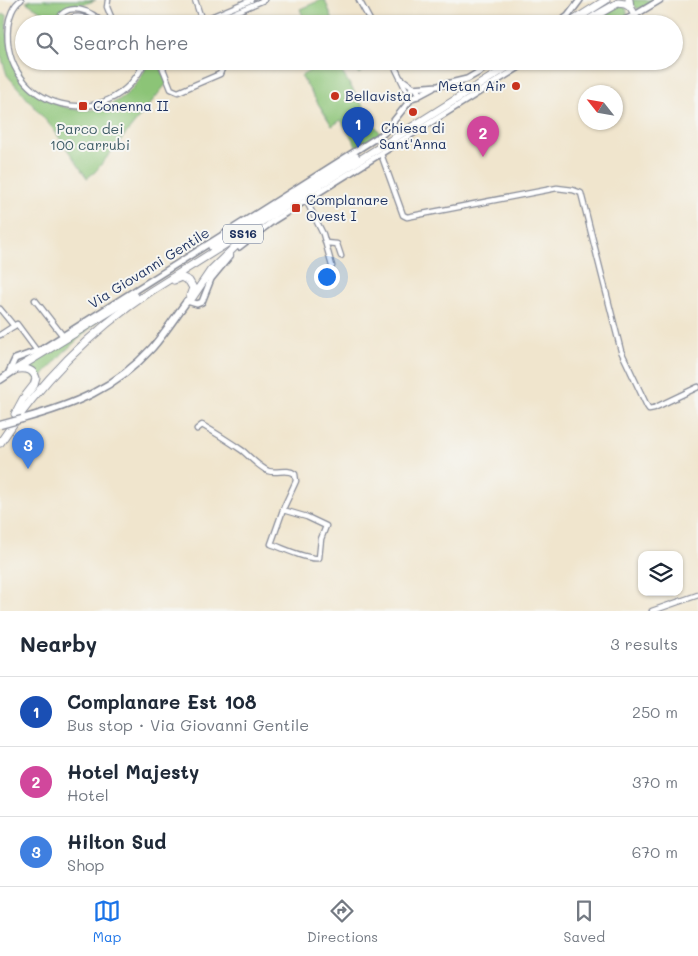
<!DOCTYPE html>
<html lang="en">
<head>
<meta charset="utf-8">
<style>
  body { margin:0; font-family:Mali,sans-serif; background:#f6f6f7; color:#1f2937 }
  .controls { position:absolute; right:15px; bottom:15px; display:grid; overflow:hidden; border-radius:10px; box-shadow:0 1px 4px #0004 }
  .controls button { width:45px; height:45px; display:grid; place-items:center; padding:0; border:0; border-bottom:1px solid #e0e1e3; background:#fff; color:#1f2937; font:25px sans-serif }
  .compass { position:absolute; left:578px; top:85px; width:45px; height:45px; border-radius:50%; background:#fff; box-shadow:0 1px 4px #0004; rotate:301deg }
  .you { position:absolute; left:326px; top:276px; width:18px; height:18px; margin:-12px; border:4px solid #fff; border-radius:50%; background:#1a73e8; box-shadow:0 0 0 8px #1a73e833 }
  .badge { display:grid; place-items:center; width:32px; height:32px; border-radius:50%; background:#1a73e8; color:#fff; font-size:16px; font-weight:700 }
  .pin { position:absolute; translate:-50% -41px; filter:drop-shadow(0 1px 2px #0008) }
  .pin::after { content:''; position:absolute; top:26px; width:18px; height:15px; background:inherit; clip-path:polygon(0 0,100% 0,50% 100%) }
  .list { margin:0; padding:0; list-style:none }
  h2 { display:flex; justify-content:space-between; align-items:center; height:65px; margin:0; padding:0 20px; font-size:21px }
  h2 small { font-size:16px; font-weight:400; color:#747a83 }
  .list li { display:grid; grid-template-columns:32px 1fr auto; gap:15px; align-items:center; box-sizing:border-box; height:70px; padding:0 20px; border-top:1px solid #e0e1e3 }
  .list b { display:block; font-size:19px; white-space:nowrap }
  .list p { margin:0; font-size:16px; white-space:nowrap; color:#747a83 }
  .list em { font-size:16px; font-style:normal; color:#747a83 }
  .icon { flex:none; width:28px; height:28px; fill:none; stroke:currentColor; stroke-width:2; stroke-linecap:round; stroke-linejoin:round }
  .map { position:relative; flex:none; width:698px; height:611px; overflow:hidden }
  .search { position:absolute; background:#fff; box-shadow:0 1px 4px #0004; left:15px; right:15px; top:15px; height:55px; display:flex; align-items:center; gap:12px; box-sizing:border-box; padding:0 18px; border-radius:28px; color:#747a83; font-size:19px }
  .sheet { height:275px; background:#fff }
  nav { display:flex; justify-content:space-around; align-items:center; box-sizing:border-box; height:70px; border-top:1px solid #e0e1e3; background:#fff; font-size:14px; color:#747a83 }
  nav a { display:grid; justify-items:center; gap:2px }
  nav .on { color:#1a73e8 }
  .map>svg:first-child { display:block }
  .green { fill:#8cc477; stroke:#547a6a }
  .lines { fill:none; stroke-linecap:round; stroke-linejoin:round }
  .minor-casing { stroke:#868a96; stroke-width:7 }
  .tertiary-casing { stroke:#868a96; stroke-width:8 }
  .primary-casing { stroke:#868a96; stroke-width:9 }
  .trunk-casing { stroke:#868a96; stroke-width:9 }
  .minor { stroke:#fff; stroke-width:4.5 }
  .tertiary { stroke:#fff; stroke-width:5 }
  .primary { stroke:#fff; stroke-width:6 }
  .trunk { stroke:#fff; stroke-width:7 }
  .primary-bridge-casing { stroke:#868a96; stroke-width:9; stroke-linecap:butt }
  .primary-bridge { stroke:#fff; stroke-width:6 }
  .poi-dot { fill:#c8321e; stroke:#f6f6f2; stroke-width:2 }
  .labels { text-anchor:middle; stroke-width:4; stroke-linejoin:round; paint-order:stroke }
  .shield { fill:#f6f6f2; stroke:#5d6b8a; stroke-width:1 }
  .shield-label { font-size:12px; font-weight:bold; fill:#1b2f5e }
  .poi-label { font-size:14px; fill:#1b2f5e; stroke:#f6f6f2; text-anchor:start }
  .park-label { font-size:14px; fill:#3d5c66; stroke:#f6f6f2 }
  .street-label { font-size:14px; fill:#1b2f5e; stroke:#f6f6f2 }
</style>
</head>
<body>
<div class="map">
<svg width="698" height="611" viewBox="0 0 698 611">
  <rect width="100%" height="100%" fill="#f6f6f2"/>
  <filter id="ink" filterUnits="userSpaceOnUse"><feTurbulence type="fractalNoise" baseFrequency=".02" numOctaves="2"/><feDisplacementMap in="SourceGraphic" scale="10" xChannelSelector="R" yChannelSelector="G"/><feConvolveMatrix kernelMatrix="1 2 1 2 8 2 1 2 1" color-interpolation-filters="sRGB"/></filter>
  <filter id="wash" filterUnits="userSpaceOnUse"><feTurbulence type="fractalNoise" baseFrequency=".0096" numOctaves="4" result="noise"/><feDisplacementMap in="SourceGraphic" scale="20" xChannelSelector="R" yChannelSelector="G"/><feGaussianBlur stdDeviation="1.12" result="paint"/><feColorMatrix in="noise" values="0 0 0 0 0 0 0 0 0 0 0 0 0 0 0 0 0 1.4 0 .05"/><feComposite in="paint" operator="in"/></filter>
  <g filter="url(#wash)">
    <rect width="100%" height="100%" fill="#f0e5cd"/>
    <g class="green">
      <path d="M32 0H96C77 8 68 2 52 18L26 2Z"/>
      <path d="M321 0H325L334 23 306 24 300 9Z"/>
      <path d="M630 0H655L641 8 637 9Z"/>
      <path d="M616 5 626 8 628 16C617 27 598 24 584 24Z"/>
      <path d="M4 14 7 15C0 108 113 150 149 61H158L167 83 95 172 87 178 54 130 7 75 0 53V17Z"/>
      <path d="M325 61H335L380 133 357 147 341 120 332 126 301 76Z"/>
      <path d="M350 61H361L366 69 359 74Z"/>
      <path d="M101 318 63 353 38 381 25 367Z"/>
    </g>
  </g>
  <g filter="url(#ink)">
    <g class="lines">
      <g class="minor-casing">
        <g id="minor">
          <path d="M21 0C13 5 9 17 8 26 0 110 112 138 145 61"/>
          <path d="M108 0 107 7 114 24"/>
          <path d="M195 0 203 24"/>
          <path d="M359 0 372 24"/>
          <path d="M94 24C84 15 75 14 64 22L58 20C66 1 94 10 102 24"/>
          <path d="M194 24 251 0"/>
          <path d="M207 24 264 0"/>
          <path d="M160 61 171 89 178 92 220 74 222 69 219 61"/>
          <path d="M392 61 408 94"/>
          <path d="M402 79 413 87"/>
          <path d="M381 154 403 215 407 217 557 188 573 190 581 193 621 351 647 406 649 409 654 408 698 387"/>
          <path d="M306 200 323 234 332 266"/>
          <path d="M326 243 337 244 341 256"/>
          <path d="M35 300 63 336"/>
          <path d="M0 309 14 326"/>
          <path d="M0 335 17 324 37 351"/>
          <path d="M197 429 202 425C216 433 230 442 243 451 251 458 258 466 268 471 277 474 287 468 295 474L296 481 284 507 271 544C283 548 307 560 319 558L321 539 326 526 307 517 283 510"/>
          <path d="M652 611 698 595"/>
        </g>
      </g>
      <g class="tertiary-casing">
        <g id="tertiary">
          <path d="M557 24 568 16 580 0"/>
          <path d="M616 24 635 15 660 0"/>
          <path d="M418 96 433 88"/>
          <path d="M412 98 408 94 412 88 438 86 467 79 498 61"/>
          <path d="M239 247 273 221 529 61"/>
          <path d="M187 301 197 304 202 302 211 279 230 256"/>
          <path d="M8 374 15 359 42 349 384 133 412 98 418 96 419 93 416 88"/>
        </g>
      </g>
      <g class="primary-casing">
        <g id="primary">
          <path d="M0 380 15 370"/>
          <path d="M22 419C73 405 115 389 152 348 165 333 175 317 187 301"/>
        </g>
      </g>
      <g class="trunk-casing">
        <g id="trunk">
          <path d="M629 0 630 7 635 15"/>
          <path d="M580 22 590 19 618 3 625 4 630 7"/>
          <path d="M568 24 606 0"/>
          <path d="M212 247 356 157"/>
          <path d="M174 280 181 277 189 281 193 288 190 296"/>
          <path d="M187 301 192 298 211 270 245 237"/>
          <path d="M15 370 135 296"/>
          <path d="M15 414 23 399 34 385 36 378C33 369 26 368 18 369"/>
          <path d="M0 443C40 382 91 331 151 291L517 61"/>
        </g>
      </g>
      <use href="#minor" class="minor"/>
      <use href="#tertiary" class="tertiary"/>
      <use href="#primary" class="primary"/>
      <use href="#trunk" class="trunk"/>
      <g class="primary-bridge-casing">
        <path id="primary-bridge" d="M0 425 22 419"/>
      </g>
      <use href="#primary-bridge" class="primary-bridge"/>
    </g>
  </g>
  <g class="poi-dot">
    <circle cx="516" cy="86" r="5"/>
    <circle cx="335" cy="96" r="5"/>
    <rect x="78" y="101" width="10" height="10" rx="2.5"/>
    <circle cx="413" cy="112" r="5"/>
    <rect x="291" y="203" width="10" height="10" rx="2.5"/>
  </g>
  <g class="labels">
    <rect class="shield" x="223" y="224.5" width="40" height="19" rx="4"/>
    <g class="shield-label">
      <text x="243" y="238">SS16</text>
    </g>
    <g class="poi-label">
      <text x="506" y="91" text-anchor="end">Metan Air</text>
      <text x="345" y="101">Bellavista</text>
      <text x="93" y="111">Conenna II</text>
      <text x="413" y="133" text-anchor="middle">Chiesa di<tspan x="413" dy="16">Sant'Anna</tspan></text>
      <text x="306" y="205">Complanare<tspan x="306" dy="16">Ovest I</tspan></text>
    </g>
    <g class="park-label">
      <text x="90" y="134">Parco dei<tspan x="90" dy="16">100 carrubi</tspan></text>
    </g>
    <g class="street-label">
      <text transform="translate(149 268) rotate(-32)" y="5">Via Giovanni Gentile</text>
    </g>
  </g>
</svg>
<div class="controls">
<button><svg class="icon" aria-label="layers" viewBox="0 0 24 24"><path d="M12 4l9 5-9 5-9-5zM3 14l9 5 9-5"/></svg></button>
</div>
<svg class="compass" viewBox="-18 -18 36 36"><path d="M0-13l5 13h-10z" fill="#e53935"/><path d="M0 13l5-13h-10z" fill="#747a83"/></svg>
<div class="you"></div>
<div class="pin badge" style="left:358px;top:148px;background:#1a4fb4">1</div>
<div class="pin badge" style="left:483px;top:157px;background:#d1479c">2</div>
<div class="pin badge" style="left:28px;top:469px;background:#3f7fe0">3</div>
<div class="search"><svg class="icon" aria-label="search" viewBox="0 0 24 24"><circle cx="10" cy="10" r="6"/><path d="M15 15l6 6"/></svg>Search here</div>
</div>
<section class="sheet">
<h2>Nearby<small>3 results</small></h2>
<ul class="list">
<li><span class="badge" style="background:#1a4fb4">1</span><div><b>Complanare Est 108</b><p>Bus stop · Via Giovanni Gentile</p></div><em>250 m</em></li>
<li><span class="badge" style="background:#d1479c">2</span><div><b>Hotel Majesty</b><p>Hotel</p></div><em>370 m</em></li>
<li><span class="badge" style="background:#3f7fe0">3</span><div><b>Hilton Sud</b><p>Shop</p></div><em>670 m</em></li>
</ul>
</section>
<nav>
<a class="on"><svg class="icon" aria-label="map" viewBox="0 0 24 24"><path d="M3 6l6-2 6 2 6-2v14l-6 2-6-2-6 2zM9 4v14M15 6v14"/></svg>Map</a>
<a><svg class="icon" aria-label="directions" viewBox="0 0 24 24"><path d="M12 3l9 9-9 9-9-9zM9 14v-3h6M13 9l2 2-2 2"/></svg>Directions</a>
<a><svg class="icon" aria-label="saved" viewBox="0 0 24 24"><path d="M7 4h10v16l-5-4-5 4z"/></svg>Saved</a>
</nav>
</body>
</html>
